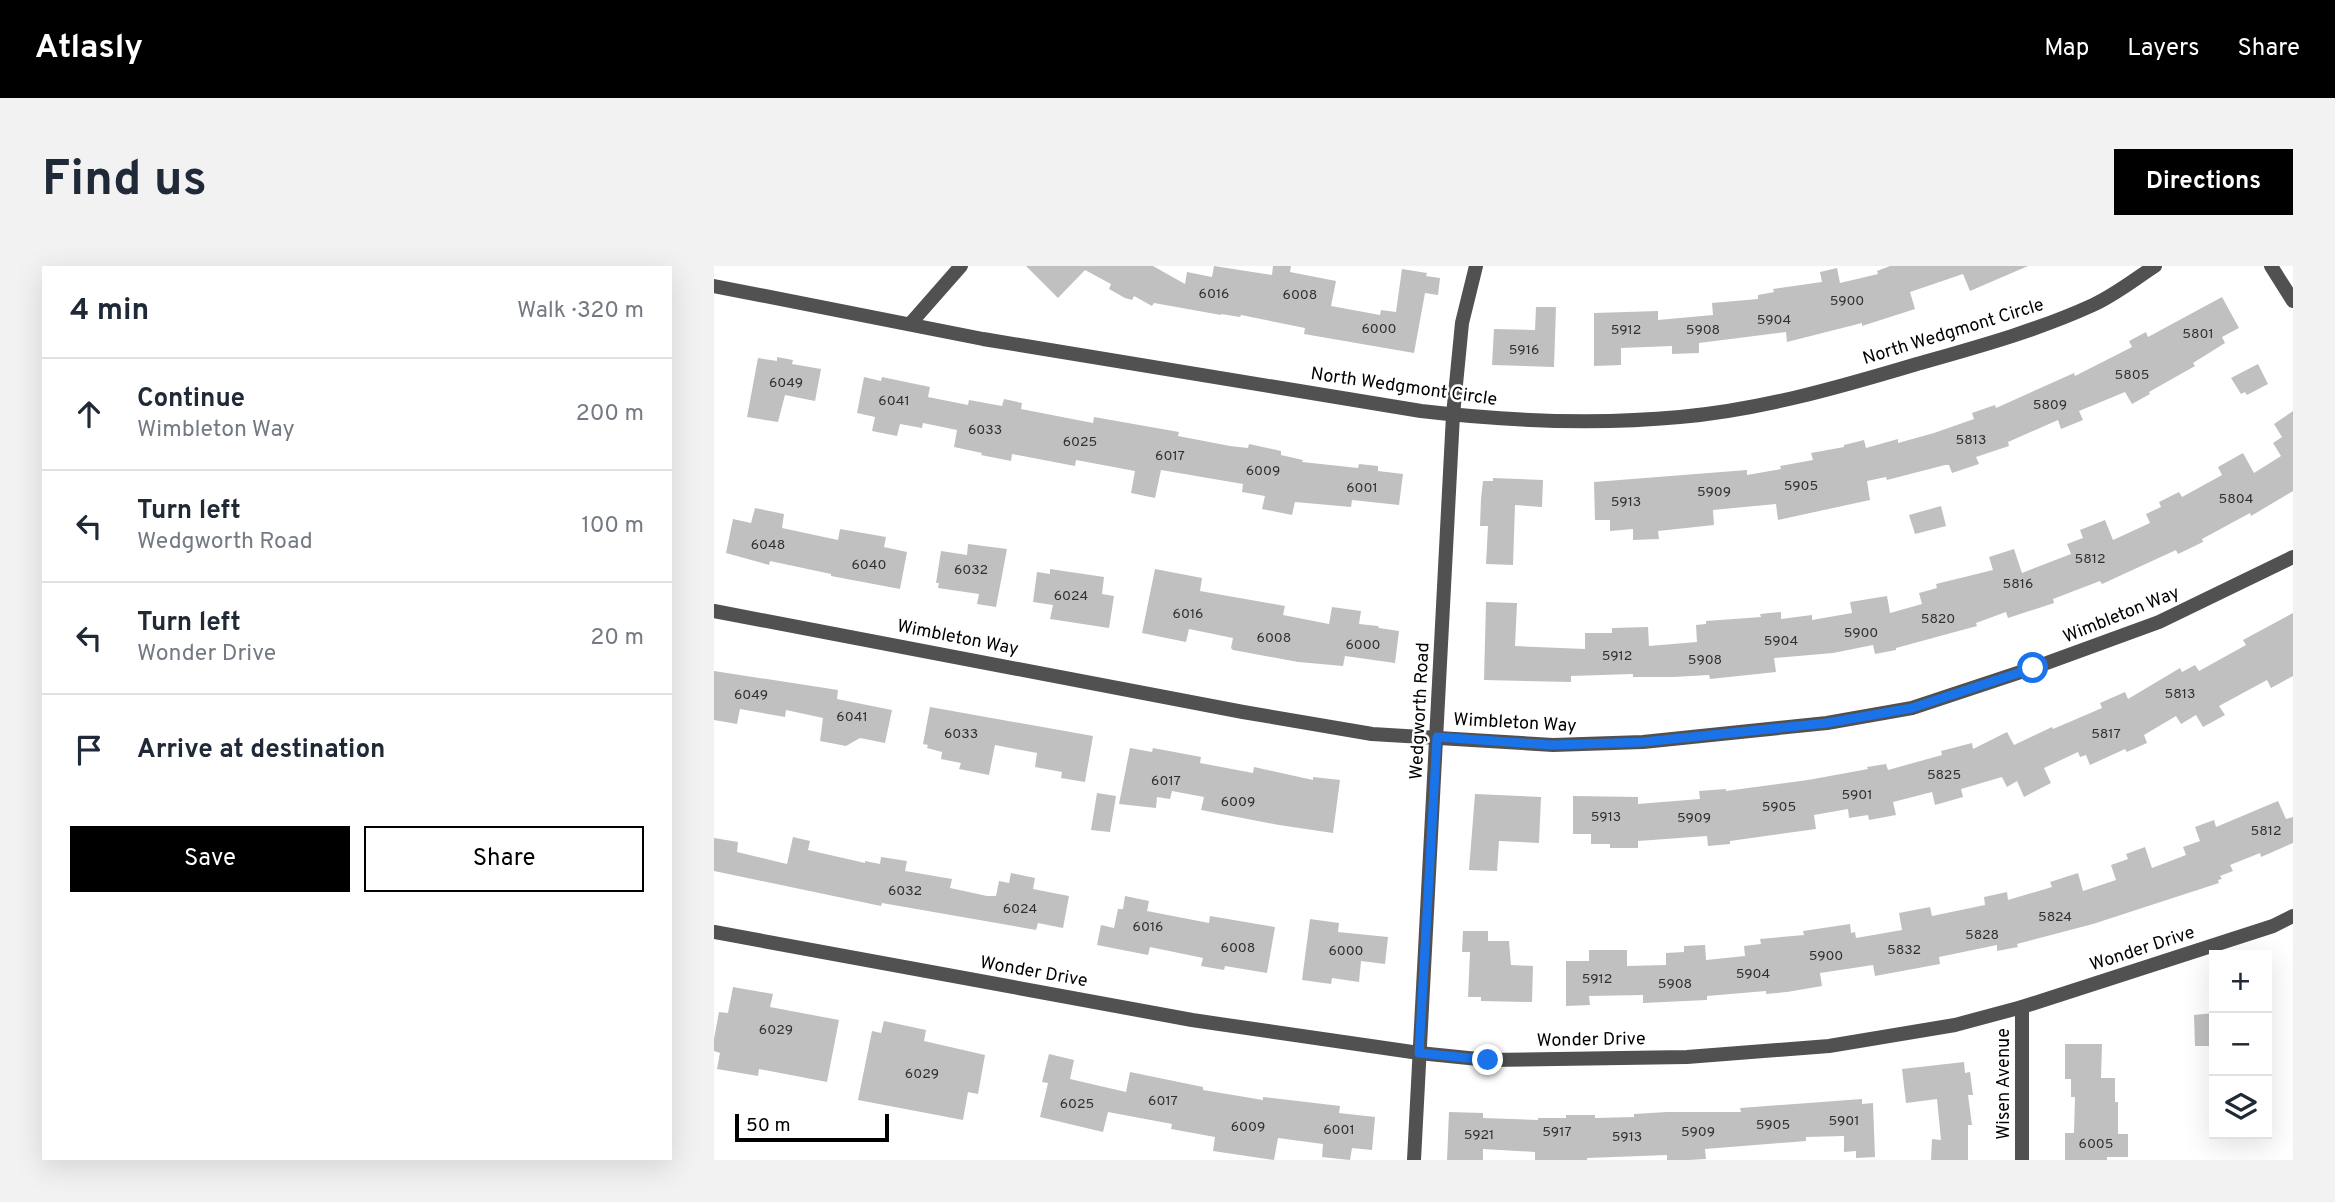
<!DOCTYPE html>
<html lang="en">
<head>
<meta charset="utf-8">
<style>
  body { margin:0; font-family:Overpass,sans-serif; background:#f2f2f3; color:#1f2937 }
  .controls { position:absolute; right:21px; bottom:21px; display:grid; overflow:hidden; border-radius:0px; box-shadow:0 7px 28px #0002 }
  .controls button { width:63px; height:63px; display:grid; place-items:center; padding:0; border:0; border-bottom:2px solid #e0e1e3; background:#fff; color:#1f2937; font:35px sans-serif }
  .scale { position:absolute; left:21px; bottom:18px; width:154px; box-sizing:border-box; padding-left:7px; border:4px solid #000; border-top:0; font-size:19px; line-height:24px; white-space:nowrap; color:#000; -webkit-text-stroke:5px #fff; paint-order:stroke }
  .stop { position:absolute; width:21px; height:21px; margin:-16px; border:5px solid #1a73e8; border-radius:50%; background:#fff }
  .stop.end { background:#1a73e8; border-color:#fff; box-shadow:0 2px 7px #0008 }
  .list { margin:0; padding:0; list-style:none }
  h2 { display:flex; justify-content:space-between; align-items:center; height:91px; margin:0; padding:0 28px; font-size:30px }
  h2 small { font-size:23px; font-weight:400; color:#747a83 }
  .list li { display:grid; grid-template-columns:46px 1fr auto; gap:21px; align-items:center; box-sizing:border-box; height:112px; padding:0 28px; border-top:2px solid #e0e1e3 }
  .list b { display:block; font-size:26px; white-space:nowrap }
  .list p { margin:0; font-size:23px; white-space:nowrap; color:#747a83 }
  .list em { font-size:23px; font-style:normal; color:#747a83 }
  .actions { display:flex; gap:14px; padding:21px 28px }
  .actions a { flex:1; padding:16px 0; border:2px solid #000; border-radius:0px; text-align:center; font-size:24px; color:#000 }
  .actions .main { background:#000; color:#fff }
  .icon { flex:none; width:38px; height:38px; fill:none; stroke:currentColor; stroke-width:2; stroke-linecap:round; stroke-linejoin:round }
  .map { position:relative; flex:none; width:1579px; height:894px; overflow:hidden; border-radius:0px }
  header { display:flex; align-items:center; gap:42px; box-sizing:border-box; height:98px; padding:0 35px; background:#000; color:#fff }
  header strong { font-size:33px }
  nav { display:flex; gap:38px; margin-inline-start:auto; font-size:24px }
  .intro { display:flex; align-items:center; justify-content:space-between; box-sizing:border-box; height:168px; padding:0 42px }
  h1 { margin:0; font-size:49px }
  .button { padding:18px 32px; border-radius:0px; background:#000; color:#fff; font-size:24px; font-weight:700 }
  main { display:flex; gap:42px; padding:0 42px }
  aside { flex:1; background:#fff; border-radius:0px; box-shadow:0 7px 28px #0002 }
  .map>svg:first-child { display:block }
  .building { fill:#c0c0c0 }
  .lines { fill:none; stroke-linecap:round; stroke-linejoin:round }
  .minor { stroke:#515151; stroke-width:14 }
  .tertiary { stroke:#515151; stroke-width:14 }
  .route { stroke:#1a73e8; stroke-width:9 }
  .labels { text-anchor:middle; stroke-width:5; stroke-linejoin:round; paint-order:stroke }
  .number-label { font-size:14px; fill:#303030 }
  .street-label { font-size:18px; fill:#000; stroke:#fff }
</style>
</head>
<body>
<header>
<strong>Atlasly</strong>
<nav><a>Map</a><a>Layers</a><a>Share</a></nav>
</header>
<div class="intro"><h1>Find us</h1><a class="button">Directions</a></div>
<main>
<aside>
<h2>4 min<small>Walk · 320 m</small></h2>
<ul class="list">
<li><svg class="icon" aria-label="ahead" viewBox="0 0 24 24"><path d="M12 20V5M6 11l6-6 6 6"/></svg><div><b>Continue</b><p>Wimbleton Way</p></div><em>200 m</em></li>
<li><svg class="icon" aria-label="left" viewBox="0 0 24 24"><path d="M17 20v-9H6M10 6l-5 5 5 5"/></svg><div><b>Turn left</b><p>Wedgworth Road</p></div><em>100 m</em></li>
<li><svg class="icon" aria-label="left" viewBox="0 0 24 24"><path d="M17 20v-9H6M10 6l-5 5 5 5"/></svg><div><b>Turn left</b><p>Wonder Drive</p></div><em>20 m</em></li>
<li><svg class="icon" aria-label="arrive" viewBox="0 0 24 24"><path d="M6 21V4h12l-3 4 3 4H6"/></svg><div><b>Arrive at destination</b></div></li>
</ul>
<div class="actions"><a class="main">Save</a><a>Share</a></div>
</aside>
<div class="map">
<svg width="1579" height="894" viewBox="0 0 1579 894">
  <rect width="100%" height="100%" fill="#fff"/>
  <g class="building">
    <path d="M312 0H439L471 18 473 6 498 11 500 0 558 9 559 0H577L576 6 622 15 617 40 666 49 667 44 682 46 688 3 713 7 712 10 726 12 724 29 711 27 700 87 590 68 591 62 527 49 526 51 507 48V49L440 37 438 40 420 30 418 34 411 32 395 23 397 18 371 4 344 32Z"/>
    <path d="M1176 0H1314L1256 25 1249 8 1196 26 1201 43 1148 60V57L1073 76 1072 66 985 77V87L958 88V80L907 82V99L880 100V47L944 45V54L999 49 998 37 1044 33V29L1060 26 1059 23 1108 16 1106 6 1123 2 1126 17 1164 8 1163 5Z"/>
    <path d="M1508 31 1525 62 1508 71 1511 77 1479 97 1481 100 1435 126 1436 128 1418 138 1411 126 1365 145 1369 154 1347 163 1344 154 1294 176 1295 180 1262 191 1265 198 1238 207 1235 199H1231L1173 214 1172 211 1153 215 1156 234 1064 254 1062 238 999 244 1000 259 944 265 945 273 919 274V263L896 265V254H881L880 216 1033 204V209L1067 203 1066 200 1099 194 1097 187 1130 181V179L1150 174 1152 182 1184 173V177L1220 167 1260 153 1258 147 1281 139 1282 142 1360 107 1361 110 1418 81 1415 75 1432 66 1434 71Z"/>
    <path d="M822 41H842L840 101 778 99 780 63 821 64Z"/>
    <path d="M63 91 79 94 78 98 107 103 101 135 71 129 64 156 33 151 44 92 63 95Z"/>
    <path d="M1544 98 1554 118 1533 129 1531 126 1527 128 1517 112Z"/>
    <path d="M150 111 167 115 168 111 216 121 214 131 254 139 255 134 288 140 290 133 308 137 307 143 379 157 380 151 465 166 464 170 516 180 534 182 535 178 567 185V189L589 194 588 196 644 202 645 198 664 200V205L689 208 685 239 638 234 637 241 581 236 578 249 548 243 551 230 528 226 529 218 447 204 441 232 417 227 421 205 362 194 361 200 298 188 297 195 267 189 268 187 240 181 243 164 209 157 208 162 186 158 183 170 158 165 161 151 143 147Z"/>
    <path d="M1579 145V225L1537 250 1536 247 1488 273 1489 276 1464 288 1462 284 1388 318 1386 315 1339 333 1340 337 1294 352 1292 346 1262 357 1263 360 1182 382V384L1161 388 1159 379 1119 387 1060 392 1062 406 996 413 995 409 959 411H919V408L857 410V416L770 414 772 336 803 337 801 380 871 383V367H898V362L934 361 935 380 983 376 982 359 992 358V355L1047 351 1046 348 1067 346V353L1098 349V354L1138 347 1136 336 1173 330 1176 347 1208 338 1205 327 1223 322 1222 318 1279 304 1275 291 1300 283 1308 307 1357 288 1353 278 1369 272 1366 264 1391 254 1399 274 1436 257 1432 248 1447 241 1445 236 1465 226 1468 231 1508 209 1504 201 1529 187 1540 207 1567 190 1559 177 1568 171 1560 158Z"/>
    <path d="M779 212 829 214 828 241 801 239 799 299 772 298 774 260H766L767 233 769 215H779Z"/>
    <path d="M1227 240 1232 260 1201 268 1195 249Z"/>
    <path d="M41 242 70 248 68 262 124 274 126 263 172 271 170 281 193 286 186 323 117 310V308L56 295 55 299 12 287 19 253 37 257Z"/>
    <path d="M254 278 293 283 282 341 263 338 265 328 224 322 225 317H222L227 285 253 289Z"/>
    <path d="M336 303 390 311 388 328 400 330 395 362 336 353 339 339 319 336 323 306 336 308Z"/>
    <path d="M441 303 488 312 486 325 571 340 569 349 615 358 618 341 647 345 645 358 664 360 665 362 685 365 681 397 631 390 629 400 584 396 519 384 517 382 519 372 475 363 472 376 428 367Z"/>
    <path d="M1579 347V410L1557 422 1553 414 1505 440 1511 449 1489 461 1482 449 1467 458 1462 450 1430 469 1433 477 1413 486 1411 483 1376 499 1372 489 1366 491 1364 486 1330 502 1337 517 1310 531 1303 515 1293 521 1288 511 1247 523 1249 531 1221 539 1218 526 1179 536 1182 549 1155 554 1154 549 1135 552 1134 543 1100 549 1102 563 1016 575V578L994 580 993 570 924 575V582H896V578H877V568H859V530L924 531V538L986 533 985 525 1012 523V525L1094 514 1154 503 1153 501 1172 498 1174 504 1228 489 1227 485 1258 477 1259 483 1293 466 1300 479 1338 461 1339 463 1388 442 1386 437 1411 426 1414 433 1466 402 1468 406 1481 399 1485 405 1532 379 1529 374Z"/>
    <path d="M0 405 124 424 123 433 178 444 171 477 146 472 132 480 106 475 109 452 72 444 71 451 26 443 23 458 0 454Z"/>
    <path d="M216 441 379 470 371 516 347 512 348 506 321 501 323 487 281 479 275 509 245 503 247 497 227 493 228 486 213 482 214 479 209 478Z"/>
    <path d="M416 482 438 486 439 482 487 491 486 497 539 507 540 501 599 514V511L626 514 619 567 565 559 487 544 490 531 458 525 456 533 443 531 442 542 405 538Z"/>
    <path d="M383 527 402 530 396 566 377 564Z"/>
    <path d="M761 528 827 531 825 577 785 575 783 605 755 604Z"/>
    <path d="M1564 535 1572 553 1579 551V577L1547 591 1546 587 1516 599 1519 605 1506 610 1508 613 1504 614 1505 617 1379 658 1303 678 1304 681 1283 685V679L1225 691 1226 698 1161 710 1159 699 1106 707 1108 720 1073 726 1052 728V725L993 730V734L929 737V729L875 730 876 739 852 740V695H875V684H913V700L952 699V687L970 686V680L991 679 992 694 1031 690 1030 680 1047 678 1046 673 1090 669 1089 665 1136 658 1137 667 1141 666 1142 672 1188 664 1185 647 1216 641 1218 650 1271 639 1270 631 1293 626 1294 634 1338 621 1336 616 1364 607 1369 625 1402 614 1397 599 1414 593 1412 588 1431 581 1438 602 1472 589 1469 581 1486 575 1481 561 1500 554 1502 561Z"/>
    <path d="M79 571 96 575 94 584 151 597V595L166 598 167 591 193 595 191 605 238 613 236 622 273 630H282L285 615 295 617 297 607 321 612 319 623 355 630 349 662 324 657 322 664 168 637 167 640 0 605V572L24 576 23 586 73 598Z"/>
    <path d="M411 630 435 635 433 645 495 657 496 650 561 661 553 707 511 700 510 704 487 700 489 692 436 681 434 689 383 679 387 659 400 662 404 643H409Z"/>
    <path d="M596 653 625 657 624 666 674 671 671 698 647 695 645 716 618 712 617 718 588 714Z"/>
    <path d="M749 665H774V675H795L797 699 819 700 818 736 767 735V731H754L756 686H748Z"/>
    <path d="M19 721 59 728 56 741 125 754 113 816 45 803 44 810 3 803 6 787 0 785V773L5 746 14 747Z"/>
    <path d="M1500 747V780H1481L1480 749Z"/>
    <path d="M170 755 212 764 210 775 271 789 264 828 254 826 249 854 144 834 158 765 167 767Z"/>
    <path d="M1351 778H1388L1387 812H1401V836H1404V868H1414V891H1393V894H1351V867H1360L1361 831H1357V813H1351Z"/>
    <path d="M335 788 360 794 356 813 412 826 416 806 489 821V824L549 834V831L626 840 625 847 661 851 658 884 638 882 636 894 608 891 609 878 564 872 560 894 499 885 501 871 457 863 458 858 394 846 389 866 326 851 334 817 328 816Z"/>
    <path d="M1250 796 1251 807 1256 806 1259 829H1254L1258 859H1254V894H1217L1218 873 1227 874 1223 833 1192 837 1188 803Z"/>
    <path d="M1148 833V838L1159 837 1161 891 1142 892V885L1130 886V870L1092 871V875L991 883 992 893 974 894H953V889L873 892V894H821V886L769 883V894H733L735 846 769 847V852L824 854V852H852V849H881V852L920 851V848L953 846H1027L1026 842Z"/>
  </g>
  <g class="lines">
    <g class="minor">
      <path d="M196 58 247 0"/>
      <path d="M0 345 529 446 658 468 839 479 929 476 1113 457 1198 442 1319 402 1445 356 1579 291"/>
      <path d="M0 666 478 754 705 787 774 794 973 791 1115 780 1241 759 1308 741 1559 660 1579 650"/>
      <path d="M1308 741V894"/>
      <path d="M700 894 739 149 748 57 762 0"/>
    </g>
    <g class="tertiary">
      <path d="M1557 0 1579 35"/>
      <path d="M0 20 269 73 707 145C793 155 880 159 966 151 1046 144 1126 121 1203 98 1263 81 1322 65 1379 39 1401 29 1421 13 1441 0"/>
    </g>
  </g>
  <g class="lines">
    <path class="route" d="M774 794 705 787 723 471 839 479 929 476 1113 457 1198 442 1319 402"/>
  </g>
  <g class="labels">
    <g class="number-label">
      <text x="500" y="32">6016</text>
      <text x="586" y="33">6008</text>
      <text x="1133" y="39">5900</text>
      <text x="1060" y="58">5904</text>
      <text x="665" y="67">6000</text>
      <text x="912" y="68">5912</text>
      <text x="989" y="68">5908</text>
      <text x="1484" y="72">5801</text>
      <text x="810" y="88">5916</text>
      <text x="1418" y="113">5805</text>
      <text x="72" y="121">6049</text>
      <text x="180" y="139">6041</text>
      <text x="1336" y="143">5809</text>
      <text x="271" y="168">6033</text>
      <text x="1257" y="178">5813</text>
      <text x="366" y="180">6025</text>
      <text x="456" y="194">6017</text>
      <text x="549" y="209">6009</text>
      <text x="1087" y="224">5905</text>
      <text x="648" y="226">6001</text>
      <text x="1000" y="230">5909</text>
      <text x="1522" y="237">5804</text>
      <text x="912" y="240">5913</text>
      <text x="54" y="283">6048</text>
      <text x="1376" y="297">5812</text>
      <text x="155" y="303">6040</text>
      <text x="257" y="308">6032</text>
      <text x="1304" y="322">5816</text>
      <text x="357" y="334">6024</text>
      <text x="474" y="352">6016</text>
      <text x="1224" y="357">5820</text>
      <text x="1147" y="371">5900</text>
      <text x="560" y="376">6008</text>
      <text x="1067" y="379">5904</text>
      <text x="649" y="383">6000</text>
      <text x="903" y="394">5912</text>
      <text x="991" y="398">5908</text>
      <text x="1466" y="432">5813</text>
      <text x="37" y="433">6049</text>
      <text x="138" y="455">6041</text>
      <text x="247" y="472">6033</text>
      <text x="1392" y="472">5817</text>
      <text x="1230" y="513">5825</text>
      <text x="452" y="519">6017</text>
      <text x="1143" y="533">5901</text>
      <text x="524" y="540">6009</text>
      <text x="1065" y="545">5905</text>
      <text x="892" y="555">5913</text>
      <text x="980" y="556">5909</text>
      <text x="1552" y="569">5812</text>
      <text x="191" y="629">6032</text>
      <text x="306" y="647">6024</text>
      <text x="1341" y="655">5824</text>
      <text x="434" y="665">6016</text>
      <text x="1268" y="673">5828</text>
      <text x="524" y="686">6008</text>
      <text x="1190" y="688">5832</text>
      <text x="632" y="689">6000</text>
      <text x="1112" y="694">5900</text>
      <text x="1039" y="712">5904</text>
      <text x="883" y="717">5912</text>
      <text x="961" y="722">5908</text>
      <text x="62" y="768">6029</text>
      <text x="208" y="812">6029</text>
      <text x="449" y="839">6017</text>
      <text x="363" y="842">6025</text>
      <text x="1130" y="859">5901</text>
      <text x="1059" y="863">5905</text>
      <text x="534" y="865">6009</text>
      <text x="625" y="868">6001</text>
      <text x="843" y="870">5917</text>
      <text x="984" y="870">5909</text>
      <text x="765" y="873">5921</text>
      <text x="913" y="875">5913</text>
      <text x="1382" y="882">6005</text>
    </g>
    <g class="street-label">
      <text transform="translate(1239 65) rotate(-17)" y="6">North Wedgmont Circle</text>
      <text transform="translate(690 120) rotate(8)" y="6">North Wedgmont Circle</text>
      <text transform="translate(1407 348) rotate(-22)" y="6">Wimbleton Way</text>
      <text transform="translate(244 371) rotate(11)" y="6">Wimbleton Way</text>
      <text transform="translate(705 445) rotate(-87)" y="6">Wedgworth Road</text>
      <text transform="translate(801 456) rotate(3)" y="6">Wimbleton Way</text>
      <text transform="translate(1428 682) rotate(-18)" y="6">Wonder Drive</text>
      <text transform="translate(320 705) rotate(10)" y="6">Wonder Drive</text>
      <text transform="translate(877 773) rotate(-1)" y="6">Wonder Drive</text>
      <text transform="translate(1289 818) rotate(-90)" y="6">Wisen Avenue</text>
    </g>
  </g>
</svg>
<div class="controls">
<button>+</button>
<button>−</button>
<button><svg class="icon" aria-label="layers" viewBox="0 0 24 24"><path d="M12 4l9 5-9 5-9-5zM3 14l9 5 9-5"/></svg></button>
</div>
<div class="scale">50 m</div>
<div class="stop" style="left:1319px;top:402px"></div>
<div class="stop end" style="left:774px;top:794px"></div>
</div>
</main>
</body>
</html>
